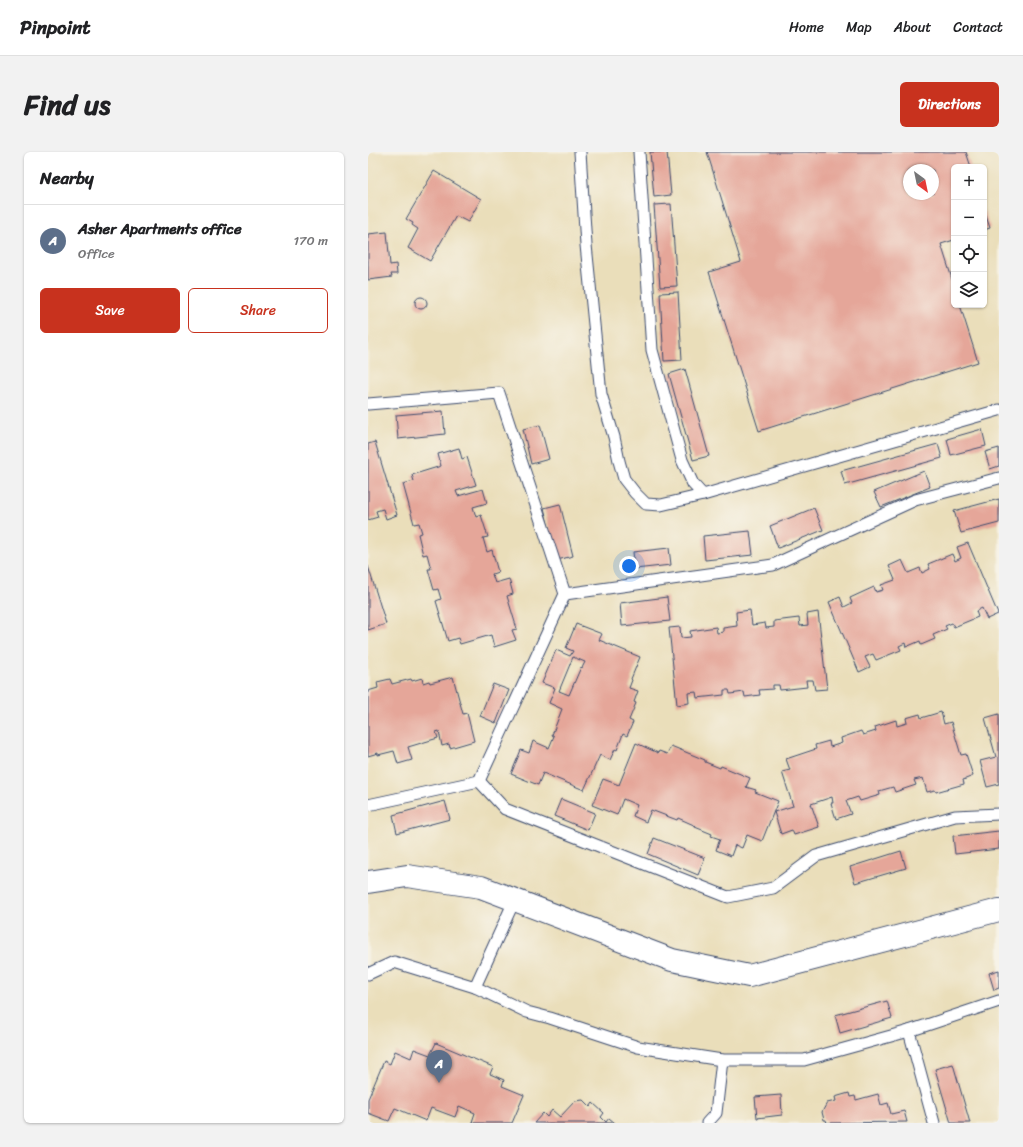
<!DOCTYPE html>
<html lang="en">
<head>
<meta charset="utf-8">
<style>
  body { margin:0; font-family:Sriracha,sans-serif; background:#f2f2f2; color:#202124 }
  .controls { position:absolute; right:12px; top:12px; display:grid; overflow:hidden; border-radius:6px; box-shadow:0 1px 3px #0004 }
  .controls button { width:36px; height:36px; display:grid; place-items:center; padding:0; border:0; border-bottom:1px solid #e0e0e0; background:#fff; color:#202124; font:20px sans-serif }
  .compass { position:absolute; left:535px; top:12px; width:36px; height:36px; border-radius:50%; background:#fff; box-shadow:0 1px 3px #0004; rotate:147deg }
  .you { position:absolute; left:261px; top:414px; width:14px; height:14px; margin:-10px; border:3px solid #fff; border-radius:50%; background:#1a73e8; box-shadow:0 0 0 6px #1a73e833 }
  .badge { display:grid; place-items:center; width:26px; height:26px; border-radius:50%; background:#c8321e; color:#fff; font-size:13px; font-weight:700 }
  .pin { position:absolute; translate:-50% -33px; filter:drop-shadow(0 1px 2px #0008) }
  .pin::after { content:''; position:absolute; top:21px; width:14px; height:12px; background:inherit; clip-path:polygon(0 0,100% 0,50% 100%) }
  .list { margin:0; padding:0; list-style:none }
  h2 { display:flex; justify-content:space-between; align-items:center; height:52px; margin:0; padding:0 16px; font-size:17px }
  h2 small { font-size:13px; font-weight:400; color:#757577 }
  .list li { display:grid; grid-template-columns:26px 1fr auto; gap:12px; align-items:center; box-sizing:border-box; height:72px; padding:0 16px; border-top:1px solid #e0e0e0 }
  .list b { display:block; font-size:15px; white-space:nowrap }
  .list p { margin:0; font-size:13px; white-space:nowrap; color:#757577 }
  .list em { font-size:13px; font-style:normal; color:#757577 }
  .actions { display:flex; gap:8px; padding:12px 16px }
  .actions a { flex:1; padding:9px 0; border:1px solid #c8321e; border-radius:6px; text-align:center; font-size:14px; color:#c8321e }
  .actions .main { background:#c8321e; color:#fff }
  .icon { flex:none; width:22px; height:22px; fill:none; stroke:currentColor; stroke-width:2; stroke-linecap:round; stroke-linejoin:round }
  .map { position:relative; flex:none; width:631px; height:971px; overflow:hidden; border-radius:6px }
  header { display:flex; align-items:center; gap:24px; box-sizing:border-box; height:56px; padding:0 20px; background:#fff; border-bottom:1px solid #e0e0e0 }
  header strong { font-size:19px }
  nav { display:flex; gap:22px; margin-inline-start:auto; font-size:14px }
  .intro { display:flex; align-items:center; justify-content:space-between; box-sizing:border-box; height:96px; padding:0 24px }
  h1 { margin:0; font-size:28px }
  .button { padding:10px 18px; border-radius:6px; background:#c8321e; color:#fff; font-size:14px; font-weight:700 }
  main { display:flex; gap:24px; padding:0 24px }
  aside { flex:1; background:#fff; border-radius:6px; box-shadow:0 1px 3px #0004 }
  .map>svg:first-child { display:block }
  .building { fill:#e5a699; fill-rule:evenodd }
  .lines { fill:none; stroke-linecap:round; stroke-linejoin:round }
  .service-casing { stroke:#3a496c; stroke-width:13 }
  .minor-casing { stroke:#3a496c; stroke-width:24 }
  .service { stroke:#fff; stroke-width:11 }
  .minor { stroke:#fff; stroke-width:22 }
</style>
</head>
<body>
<header>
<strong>Pinpoint</strong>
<nav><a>Home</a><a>Map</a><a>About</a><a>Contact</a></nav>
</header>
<div class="intro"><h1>Find us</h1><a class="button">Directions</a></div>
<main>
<aside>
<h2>Nearby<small></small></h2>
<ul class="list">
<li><span class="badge" style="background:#5c6f8a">A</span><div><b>Asher Apartments office</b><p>Office</p></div><em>170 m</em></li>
</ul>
<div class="actions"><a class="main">Save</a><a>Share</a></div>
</aside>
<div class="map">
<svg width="631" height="971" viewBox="0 0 631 971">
  <rect width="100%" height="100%" fill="#f7f3e8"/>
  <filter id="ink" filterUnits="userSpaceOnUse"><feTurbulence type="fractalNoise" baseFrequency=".025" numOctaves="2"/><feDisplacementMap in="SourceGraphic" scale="8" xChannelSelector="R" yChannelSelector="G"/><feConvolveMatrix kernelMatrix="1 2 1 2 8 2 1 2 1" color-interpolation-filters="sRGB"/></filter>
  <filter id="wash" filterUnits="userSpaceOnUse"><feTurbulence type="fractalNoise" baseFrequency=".012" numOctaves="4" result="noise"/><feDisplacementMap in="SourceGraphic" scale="16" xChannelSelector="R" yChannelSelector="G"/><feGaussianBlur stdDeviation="0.9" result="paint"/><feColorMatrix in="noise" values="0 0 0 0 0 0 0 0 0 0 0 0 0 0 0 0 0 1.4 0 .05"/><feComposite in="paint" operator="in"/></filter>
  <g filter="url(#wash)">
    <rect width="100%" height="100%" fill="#eadeba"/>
    <g id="blocks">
      <g class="building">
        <path d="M282 0H299L303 43 286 45Z"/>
        <path d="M339 0H598L603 15H586V88L573 92 586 133V153H592L610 210 391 279 341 120 373 110ZM541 18H565V42H541Z"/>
        <path d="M66 19 113 47 100 70 88 64 62 109 40 96 50 77 44 73 45 71 38 67Z"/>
        <path d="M303 52 309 134 292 135 286 53Z"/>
        <path d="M616 58 622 76 616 78Z"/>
        <path d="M19 80 22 113 28 112 29 122H23L24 125 0 128V82Z"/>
        <path d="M310 140 314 208 296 209 292 141Z"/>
        <circle cx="53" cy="151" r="6"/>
        <path d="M317 217 341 304 325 308 301 222Z"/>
        <path d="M75 259 77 282 30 287 28 263Z"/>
        <path d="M172 273 181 307 163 312 155 277Z"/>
        <path d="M614 277 618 294 583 303 579 287Z"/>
        <path d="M7 290 29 363 18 367 15 357 8 359 10 365 0 368V292Z"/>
        <path d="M570 292 574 306 477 333 473 319Z"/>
        <path d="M91 296 94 307 99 305 108 333 88 339 90 344 115 337 119 351 105 355 108 365 113 363 120 385 115 386 119 400 124 398 130 420 124 422 127 431 141 427 145 442 139 444 149 477 144 478 148 488 126 495 123 483 92 492 90 486 80 489 68 449 73 447 70 437 66 438 60 417H63L59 402 55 403 50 382 54 381 51 371 46 372 35 332 46 329 44 323 73 314 70 302Z"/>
        <path d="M631 296V314L622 317 617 300Z"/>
        <path d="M556 319 562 335 513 355 506 340Z"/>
        <path d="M631 347V371L593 381 586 359Z"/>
        <path d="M192 352 205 404 189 408 176 356Z"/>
        <path d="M446 356 455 378 410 396 402 374Z"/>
        <path d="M382 379 385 403 337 408 335 384Z"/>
        <path d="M600 391 630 462 619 467 614 456 608 459 610 465 586 475 584 471 577 474 579 477 565 483 567 487 553 493 552 489 538 495 537 491 531 494 533 498 508 508 505 502 497 505 502 515 491 520 461 450 472 445 476 455 484 451 482 446 506 435 508 440 515 438 513 433 527 428 521 414 534 408 540 421 552 416 554 421 562 417 560 412 584 402 587 409 593 406 589 395Z"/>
        <path d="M301 396 303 413 267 417 265 400Z"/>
        <path d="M0 414 18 472 0 478Z"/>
        <path d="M299 445 302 469 254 474 252 451Z"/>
        <path d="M382 458 384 473 397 471 398 476 406 475V469L431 466 432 474 440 473 439 462 450 460 459 537 447 538 445 528H438L439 535 412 538 411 533H405V537L391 538 392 543 377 545 376 540 362 542 361 538H356V543L329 546 328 540 320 541 321 551 309 553 301 476 312 475 313 486 323 485 322 479 348 475 349 481 355 480V476L369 474 368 460Z"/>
        <path d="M208 472 234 482 231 488 272 505 263 527 264 528 261 536 270 539 266 550 268 551 261 568 265 570 259 584 255 582 249 598 247 597 242 608 232 603 216 638 175 621 170 633 143 622 153 598 161 601 165 589 181 596 186 584 184 583 194 557 181 551 187 536 174 531 188 498 202 504 205 499 198 496ZM205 505 217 510 214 516 213 515 201 543 191 539Z"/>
        <path d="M85 525 95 562 99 561 106 589 82 596 81 592 74 594 71 579 68 580 70 586 40 595 44 608 30 612 26 599 10 603V601L0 604V539L10 536 9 530 22 527 24 532 43 527 44 529 54 526 55 531 61 529 62 531Z"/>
        <path d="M125 532 141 538 128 571 112 564Z"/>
        <path d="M573 560 576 572 583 570 593 603 598 602 605 624 595 628 596 632 568 640 567 638 559 640 555 626 546 628 548 633 527 640 525 635 511 639 512 643 492 649 490 645 478 649 483 662 468 667 463 651H465L464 645 443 652 451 675 426 683 424 678 413 682 406 660 425 654 414 620 422 618 418 607 448 597 447 593 461 589 462 595 474 591 473 586 493 579 495 583 508 579 507 575 528 568 529 574 539 571 538 566 552 562 553 566Z"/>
        <path d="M631 562V632L619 635 612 609 628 605 617 566Z"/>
        <path d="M268 591 290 601 291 599 299 602 303 594 337 608V610L352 616 353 614 382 626 378 635 388 638 387 640 410 649 394 689 379 683 374 696 367 693 363 704 348 698 352 687 343 684 344 682 327 675 328 674 310 666 309 668 283 658 278 670 265 664 269 653 255 647 249 663 224 653 235 627 251 633Z"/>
        <path d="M193 647 227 661 220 678 186 664Z"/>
        <path d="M77 649 82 667 29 681 25 663Z"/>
        <path d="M631 679V697L587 702 585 684Z"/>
        <path d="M286 686 337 706 330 723 280 702Z"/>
        <path d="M533 699 538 716 487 731 482 715Z"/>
        <path d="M631 818V836L626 838 621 821Z"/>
        <path d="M519 849 524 866 472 881 467 863Z"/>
        <path d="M68 891 125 915 122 922 136 928 134 934 156 943 144 971H107L104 970 107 961 91 954 87 965 63 956 58 969 27 956 21 969 0 961V947L16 909 22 912 27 899 43 906 46 897 62 903Z"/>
        <path d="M585 912 602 971H583L567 917Z"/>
        <path d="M481 941 482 945 487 944 488 948 510 942 513 953 520 951 523 962 536 959 539 970 459 971 458 968H456L454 960 459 951 468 949 467 945Z"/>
        <path d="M413 943 414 963 389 966 387 945Z"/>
        <path d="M215 948 222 955 225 951 236 961 233 965 238 970 241 966 247 971H166L175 961 179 965 184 958 192 965 207 949Z"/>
      </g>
    </g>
  </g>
  <g filter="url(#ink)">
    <use href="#blocks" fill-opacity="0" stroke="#3a496c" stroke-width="1"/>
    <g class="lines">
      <g class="service-casing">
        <g id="service">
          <path d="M212 0 218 93 233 242 246 285 251 309 256 327 267 341 278 352 293 353 335 343"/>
          <path d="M271 0 284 198 314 308 325 332 335 343 631 258"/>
          <path d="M0 252 131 241 197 442"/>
          <path d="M111 629 197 442 405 413 547 348 631 326"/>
          <path d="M111 629 137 657 360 745 405 736 448 704 587 664 631 662"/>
          <path d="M0 653 111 629"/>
          <path d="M0 822 26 810 107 835 159 860 182 866 270 895 354 908 348 961 339 971"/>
          <path d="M107 835 147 747"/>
          <path d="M541 879 566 971"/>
          <path d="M354 908H436L541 879 631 849"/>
        </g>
      </g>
      <g class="minor-casing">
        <path id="minor" d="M0 730 39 724 113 735 304 808 381 824 631 758"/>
      </g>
      <use href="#service" class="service"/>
      <use href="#minor" class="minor"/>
    </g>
  </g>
</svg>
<div class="controls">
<button>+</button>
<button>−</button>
<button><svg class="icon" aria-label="locate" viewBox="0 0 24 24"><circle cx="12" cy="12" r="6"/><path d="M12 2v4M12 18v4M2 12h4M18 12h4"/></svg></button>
<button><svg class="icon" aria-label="layers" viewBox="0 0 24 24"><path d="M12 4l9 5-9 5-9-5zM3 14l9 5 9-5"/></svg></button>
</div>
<svg class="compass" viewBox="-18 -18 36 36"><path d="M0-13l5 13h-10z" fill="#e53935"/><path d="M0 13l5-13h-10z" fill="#757577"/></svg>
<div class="you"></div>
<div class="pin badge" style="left:71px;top:931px;background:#5c6f8a">A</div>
</div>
</main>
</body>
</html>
